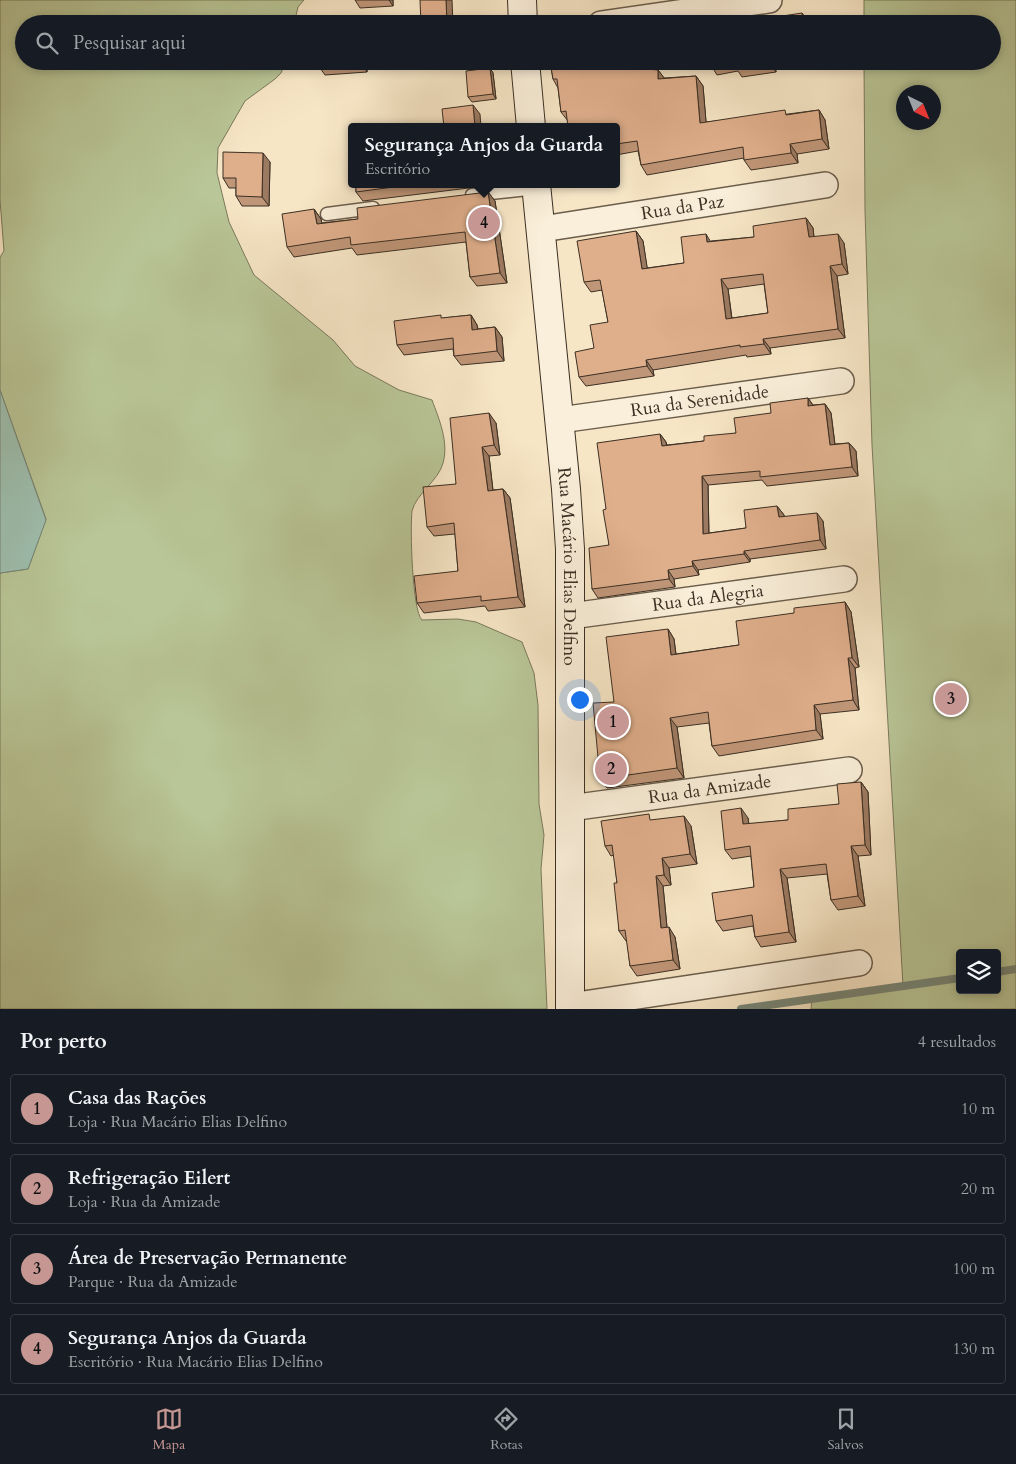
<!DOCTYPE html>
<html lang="pt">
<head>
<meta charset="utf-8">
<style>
  body { margin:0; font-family:Cardo,serif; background:#242831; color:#f1f3f6 }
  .controls { position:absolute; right:15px; bottom:15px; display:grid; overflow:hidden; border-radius:5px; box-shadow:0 2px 8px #0003 }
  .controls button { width:45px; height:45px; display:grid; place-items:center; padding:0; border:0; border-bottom:1px solid #363941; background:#171b24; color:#f1f3f6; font:25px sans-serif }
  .compass { position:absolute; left:896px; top:85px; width:45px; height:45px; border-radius:50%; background:#171b24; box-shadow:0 2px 8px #0003; rotate:137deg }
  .you { position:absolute; left:579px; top:699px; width:18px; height:18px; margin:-12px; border:4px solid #fff; border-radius:50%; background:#1a73e8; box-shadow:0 0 0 8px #1a73e833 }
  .badge { display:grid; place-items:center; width:32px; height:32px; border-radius:50%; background:#c59692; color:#111; font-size:16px; font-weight:700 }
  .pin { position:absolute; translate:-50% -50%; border:2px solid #fff; box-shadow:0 1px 5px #0006 }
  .popup { position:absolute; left:348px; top:123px; width:272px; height:65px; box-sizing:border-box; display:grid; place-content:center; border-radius:5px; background:#171b24; filter:drop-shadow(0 1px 4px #0005); font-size:16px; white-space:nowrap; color:#9ea1a6 }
  .popup b { font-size:19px; color:#f1f3f6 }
  .popup::after { content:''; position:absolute; left:50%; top:100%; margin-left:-10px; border:10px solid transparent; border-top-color:#171b24 }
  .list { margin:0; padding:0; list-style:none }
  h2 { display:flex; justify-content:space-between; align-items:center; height:65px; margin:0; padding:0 20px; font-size:21px }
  h2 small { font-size:16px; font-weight:400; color:#9ea1a6 }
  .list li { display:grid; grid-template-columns:32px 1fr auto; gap:15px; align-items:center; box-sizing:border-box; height:70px; margin:0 10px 10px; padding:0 10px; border:1px solid #363941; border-radius:5px }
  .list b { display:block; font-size:19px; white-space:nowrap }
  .list p { margin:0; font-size:16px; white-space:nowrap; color:#9ea1a6 }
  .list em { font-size:16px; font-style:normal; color:#9ea1a6 }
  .icon { flex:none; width:28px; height:28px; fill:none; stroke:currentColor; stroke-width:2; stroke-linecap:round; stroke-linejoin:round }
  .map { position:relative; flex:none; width:1016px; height:1009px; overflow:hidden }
  .search { position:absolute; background:#171b24; box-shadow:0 2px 8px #0003; left:15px; right:15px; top:15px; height:55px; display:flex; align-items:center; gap:12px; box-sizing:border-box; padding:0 18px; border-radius:28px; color:#9ea1a6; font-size:19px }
  .sheet { height:385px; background:#171b24 }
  nav { display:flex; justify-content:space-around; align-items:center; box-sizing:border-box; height:70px; border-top:1px solid #363941; background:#171b24; font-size:14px; color:#9ea1a6 }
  nav a { display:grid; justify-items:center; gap:2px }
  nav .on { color:#c59692 }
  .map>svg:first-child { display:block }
  .green { fill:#b9c697; stroke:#7a7a5d; fill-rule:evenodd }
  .water { fill:#9ec0b0; stroke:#768678 }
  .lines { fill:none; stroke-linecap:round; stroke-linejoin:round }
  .stream { stroke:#768678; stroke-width:8 }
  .service-casing { stroke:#6a5d4c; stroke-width:15 }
  .minor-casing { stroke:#6a5d4c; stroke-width:28 }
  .secondary-casing { stroke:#3b2f23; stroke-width:30 }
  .service { stroke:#faefda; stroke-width:12 }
  .minor { stroke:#faefda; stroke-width:25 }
  .secondary { stroke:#faefda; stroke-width:28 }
  .wall { fill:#c09678; stroke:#3b2f23; fill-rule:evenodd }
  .shaded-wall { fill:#9c7a61; stroke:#3b2f23 }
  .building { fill:#dfae8b; stroke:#3b2f23; fill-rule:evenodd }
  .labels { text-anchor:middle; stroke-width:4; stroke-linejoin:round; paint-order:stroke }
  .street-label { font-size:18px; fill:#3b2f23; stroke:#faefda }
</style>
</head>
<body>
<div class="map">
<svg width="1016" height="1009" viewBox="0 0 1016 1009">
  <rect width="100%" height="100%" fill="#f7e6c6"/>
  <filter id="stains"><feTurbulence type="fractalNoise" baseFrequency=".004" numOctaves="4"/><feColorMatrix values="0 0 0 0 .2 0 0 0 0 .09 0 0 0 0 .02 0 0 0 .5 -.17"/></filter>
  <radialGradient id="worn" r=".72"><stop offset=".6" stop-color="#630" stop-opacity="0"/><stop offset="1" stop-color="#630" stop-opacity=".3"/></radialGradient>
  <g class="green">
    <path d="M0 0H304L298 7 294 24H24V61H286L281 73 275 79 245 101 218 148 217 173 229 222 254 275 333 340 355 366 399 390 432 400C439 419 449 442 443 463 439 480 416 494 412 511 410 527 412 611 422 620L458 619 476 622 522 642 534 673 538 705 539 804 544 835 541 869 547 1009H0V573L28 569 46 519 0 390V257L4 251 0 200Z"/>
    <path d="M864 0H1016V1009H811L812 998 903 986 872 445 865 210 864 61H992V24H864ZM934 92V122H904V92ZM960 953H997V990H960Z"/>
  </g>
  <path class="water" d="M0 390 46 520 28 569 0 573Z"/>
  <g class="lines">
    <g class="stream">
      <path d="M997 972 1016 969"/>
      <path d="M741 1009 960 978"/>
    </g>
    <g class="service-casing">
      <g id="service">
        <path d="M472 195 537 188"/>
        <path d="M327 214 373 208"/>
      </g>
    </g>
    <g class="minor-casing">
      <g id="minor">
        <path d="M601 24 769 0"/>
        <path id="s1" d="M542 229 825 185"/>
        <path id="s2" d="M560 420 841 381"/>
        <path id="s3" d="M571 616 844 579"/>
        <path id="s4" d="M570 808 849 770"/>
        <path d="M570 1006 859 963"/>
      </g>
    </g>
    <g class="secondary-casing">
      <g id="secondary">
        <path d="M522 0 523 24"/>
        <path d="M525 61 531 127"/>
        <path id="s5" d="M536 184 566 489 570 549V1009"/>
      </g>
    </g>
    <use href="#service" class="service"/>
    <use href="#minor" class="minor"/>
    <use href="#secondary" class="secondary"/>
  </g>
  <g class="wall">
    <path d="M355 0H393V6L360 8Z"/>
    <path d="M367 61V72L325 75 318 65Z"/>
    <path d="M550 61H648L653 69 658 70 664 78 696 76 703 86 706 122 788 114 819 110 825 120 829 149 797 154 798 163 751 170 744 160V158L647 175 641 165 638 151 616 155V127L568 121 561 112 558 88 553 79Z"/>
    <path d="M710 61H802L775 65 776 72 742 77 738 71 717 75 711 65Z"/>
    <path d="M490 68 493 73 496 99 472 102 468 97Z"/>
    <path d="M270 162 269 206H242L236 196V188H229L223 178Z"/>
    <path d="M356 184H493V185L363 201 356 192Z"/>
    <path d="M488 192 495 201 507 283 477 286 470 277 466 242 357 255 352 248 294 257 287 247 314 209 321 219V223L358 219Z"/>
    <path d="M806 218 813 228 814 237 844 243 848 274 837 276 845 338 770 348 771 354 747 357 746 355 653 370 654 376 586 386 579 377 608 322 602 290 591 292 584 282 636 231 643 241 647 268 684 263 711 241 754 237ZM764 284 768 313 732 318 728 289Z"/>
    <path d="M471 315 477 325 478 329 495 327 502 337 504 361 461 365 454 356 453 349 404 355 397 345 443 318Z"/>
    <path d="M808 398 813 405 825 404 831 413 835 444 849 443 856 451 858 476 767 486 762 480 708 485 709 533 746 528 777 506 784 515V517L823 521 826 549 750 559V562L698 570 699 575 674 579 675 587 598 598 592 589 609 545 606 509 660 434 666 442 667 445 704 441 736 433 771 413Z"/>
    <path d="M496 423 500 455 489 456 493 490 503 489 510 498 525 607 488 611 485 606 424 613 417 603 458 571 455 534 434 536 427 527Z"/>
    <path d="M845 602 851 612 859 667 855 668 859 710 820 714 823 739 719 756 712 746 709 723 677 727 684 778 607 788 600 779 614 702 668 629 674 639 676 654 739 645 794 613Z"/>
    <path d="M861 782 868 792 871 855 858 856 865 906 838 910 831 900 827 874 787 878 796 942 761 947 755 937 753 926 723 931 716 921 754 887 751 856 732 859 725 850 748 818 749 824 788 820 839 804Z"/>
    <path d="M653 820 691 826 697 864 669 868 671 885 663 886 667 927 675 937 680 969 637 976 630 966 627 940 626 941 619 931 617 883 614 855 611 856 605 846Z"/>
  </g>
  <g class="shaded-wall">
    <path d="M389 0H393V6Z"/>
    <path d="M446 0H452L453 24H447Z"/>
    <path d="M802 13 809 22V24H803Z"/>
    <path d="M361 61H367V72L361 62Z"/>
    <path d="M647 61H648L653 68 654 79 648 69Z"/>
    <path d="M769 61H772L775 65 776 72Z"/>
    <path d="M490 68 493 73 496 99 493 94Z"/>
    <path d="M658 70 665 79H658Z"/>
    <path d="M696 76 703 86 707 133 700 123Z"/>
    <path d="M473 105 480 114 481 127H475Z"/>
    <path d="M819 110 825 120 829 149 822 139Z"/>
    <path d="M790 144 797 154 798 163 791 153Z"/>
    <path d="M263 153 270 162 269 206 262 197Z"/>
    <path d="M488 192 495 201 507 283 500 273Z"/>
    <path d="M314 209 321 219 324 233 317 224Z"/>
    <path d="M806 218 813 228 815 247 809 237Z"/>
    <path d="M636 231 643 241 649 279 642 269Z"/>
    <path d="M706 234 712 244 707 242Z"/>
    <path d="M838 234 844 243 848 274 842 264Z"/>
    <path d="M830 266 837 276 845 338 838 329Z"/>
    <path d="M721 279 728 289 733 329 726 319Z"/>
    <path d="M471 315 477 325 479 339 472 330Z"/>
    <path d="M495 327 502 337 504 361 497 351Z"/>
    <path d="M763 339 770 348 771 354 764 344Z"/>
    <path d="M646 360 653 370 654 376 647 366Z"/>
    <path d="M808 398 814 407 808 406Z"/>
    <path d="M825 404 831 413 836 454 830 445Z"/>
    <path d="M489 413 496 423 500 455 494 445Z"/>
    <path d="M660 434 666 442 668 454 662 446Z"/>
    <path d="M849 443 856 451 858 476 852 467Z"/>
    <path d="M482 447 489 456 494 500 488 491Z"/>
    <path d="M702 476 708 485 709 543 703 534Z"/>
    <path d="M503 489 510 498 525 607 518 597Z"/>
    <path d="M777 506 784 515 785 526 779 517Z"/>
    <path d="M817 513 823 521 826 549 820 540Z"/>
    <path d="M744 551 750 559V562L744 554Z"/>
    <path d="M692 561 698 570 699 575 693 566Z"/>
    <path d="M668 570 674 579 675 587 669 579Z"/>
    <path d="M845 602 851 612 859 667 852 658Z"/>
    <path d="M668 629 674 639 677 664 671 655Z"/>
    <path d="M848 658 855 668 859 710 853 700Z"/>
    <path d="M814 705 820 714 823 739 816 730Z"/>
    <path d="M670 718 677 727 684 778 677 768Z"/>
    <path d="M861 782 868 792 871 855 865 845Z"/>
    <path d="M741 808 748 818 750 834 743 824Z"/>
    <path d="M684 816 691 826 697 864 690 854Z"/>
    <path d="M851 846 858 856 865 906 858 896Z"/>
    <path d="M662 858 669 868 671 885 664 875Z"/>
    <path d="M780 869 787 878 796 942 789 932Z"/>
    <path d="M656 876 663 886 668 938 661 928Z"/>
    <path d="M669 927 675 937 680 969 673 960Z"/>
  </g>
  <g class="building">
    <path d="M420 0H446L447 24H421Z"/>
    <path d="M802 13 803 24H731Z"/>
    <path d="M318 61H361V62L318 65Z"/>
    <path d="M550 61H647L648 69 658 70V79L696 76 700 123 785 110 786 115 819 110 822 139 790 144 791 153 744 160 743 147 641 165 637 141 616 144V127H568L566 111 561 112 557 79H553Z"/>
    <path d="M710 61H734L711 65Z"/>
    <path d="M734 61H769V63L735 68Z"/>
    <path d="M490 68 493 94 468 97 466 71Z"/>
    <path d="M473 105 475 127H444L442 109Z"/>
    <path d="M223 152 263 153 262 197 236 196V178H223Z"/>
    <path d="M356 184H416L356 192Z"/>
    <path d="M488 192 500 273 470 277 465 232 351 245 350 237 287 247 282 214 314 209 317 224 358 219 357 208Z"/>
    <path d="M806 218 809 237 838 234 842 264 830 266 838 329 763 339 764 344 740 347V345L646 360 647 366 579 377 575 352 594 348 590 325 608 322 600 280 584 282 577 241 636 231 642 269 684 263 681 237 706 234 707 242 754 237 753 226ZM763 274 768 313 726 319 721 279Z"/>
    <path d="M441 315V318L471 315 472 330 495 327 497 351 454 356 453 338 397 345 394 321Z"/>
    <path d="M808 398V406L825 404 830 445 849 443 852 467 760 477V471L702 476 703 534 746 528 744 510 777 506 779 517 817 513 820 540 744 551V554L692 561 693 566 668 570 669 579 592 589 589 548 609 545 603 510 606 509 597 443 660 434 662 446 704 441V436L736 433 734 418 771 413 770 403Z"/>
    <path d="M489 413 494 445 482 447 488 491 503 489 518 597 481 601V596L417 603 414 576 458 571 454 523 427 527 423 487 456 484 450 418Z"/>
    <path d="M845 602 852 658H848L853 700 814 705 816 730 712 746 708 712 670 718 677 768 600 779 593 703 614 702 606 637 668 629 671 655 739 645 736 621 794 613V608Z"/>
    <path d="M861 782 865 845 851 846 858 896 831 900 826 864 780 869 789 932 755 937 752 915 716 921 712 893 754 887 750 846 725 850 721 811 741 808 743 824 788 820V809L839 804 837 784Z"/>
    <path d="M649 814 650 820 684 816 690 854 662 858 664 875 656 876 661 928 669 927 673 960 630 966 625 930 619 931 614 883H617L612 845 605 846 601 821Z"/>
  </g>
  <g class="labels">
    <g class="street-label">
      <text dy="6" stroke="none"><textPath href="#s1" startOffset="142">Rua da Paz</textPath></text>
      <text dy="6" stroke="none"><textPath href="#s2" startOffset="141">Rua da Serenidade</textPath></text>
      <text dy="6" stroke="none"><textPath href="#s5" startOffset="384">Rua Macário Elias Delfino</textPath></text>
      <text dy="6" stroke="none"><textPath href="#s3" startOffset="138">Rua da Alegria</textPath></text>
      <text dy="6" stroke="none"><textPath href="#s4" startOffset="141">Rua da Amizade</textPath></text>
    </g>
  </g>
  <rect width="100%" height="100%" filter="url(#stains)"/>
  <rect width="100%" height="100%" fill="url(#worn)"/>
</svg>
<div class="controls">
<button><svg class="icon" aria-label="layers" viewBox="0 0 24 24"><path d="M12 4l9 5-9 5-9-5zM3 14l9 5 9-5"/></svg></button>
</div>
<svg class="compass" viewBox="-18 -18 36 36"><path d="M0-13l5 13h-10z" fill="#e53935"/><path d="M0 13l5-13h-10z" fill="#9ea1a6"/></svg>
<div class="you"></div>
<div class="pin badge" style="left:613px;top:722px">1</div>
<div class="pin badge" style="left:611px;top:769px">2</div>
<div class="pin badge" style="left:951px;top:699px">3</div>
<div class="pin badge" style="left:484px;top:223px">4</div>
<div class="popup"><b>Segurança Anjos da Guarda</b>Escritório</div>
<div class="search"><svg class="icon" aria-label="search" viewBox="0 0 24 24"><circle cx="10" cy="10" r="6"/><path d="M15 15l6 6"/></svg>Pesquisar aqui</div>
</div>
<section class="sheet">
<h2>Por perto<small>4 resultados</small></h2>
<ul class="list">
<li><span class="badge">1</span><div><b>Casa das Rações</b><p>Loja · Rua Macário Elias Delfino</p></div><em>10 m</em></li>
<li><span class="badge">2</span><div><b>Refrigeração Eilert</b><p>Loja · Rua da Amizade</p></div><em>20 m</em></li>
<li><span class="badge">3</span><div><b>Área de Preservação Permanente</b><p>Parque · Rua da Amizade</p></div><em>100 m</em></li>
<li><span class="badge">4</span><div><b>Segurança Anjos da Guarda</b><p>Escritório · Rua Macário Elias Delfino</p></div><em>130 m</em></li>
</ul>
</section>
<nav>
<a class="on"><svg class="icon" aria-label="map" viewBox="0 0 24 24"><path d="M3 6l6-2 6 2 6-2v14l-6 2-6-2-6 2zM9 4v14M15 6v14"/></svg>Mapa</a>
<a><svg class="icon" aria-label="directions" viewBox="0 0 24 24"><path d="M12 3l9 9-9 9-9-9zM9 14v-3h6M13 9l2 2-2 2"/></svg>Rotas</a>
<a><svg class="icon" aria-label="saved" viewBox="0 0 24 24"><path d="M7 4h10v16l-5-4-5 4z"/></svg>Salvos</a>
</nav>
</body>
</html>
